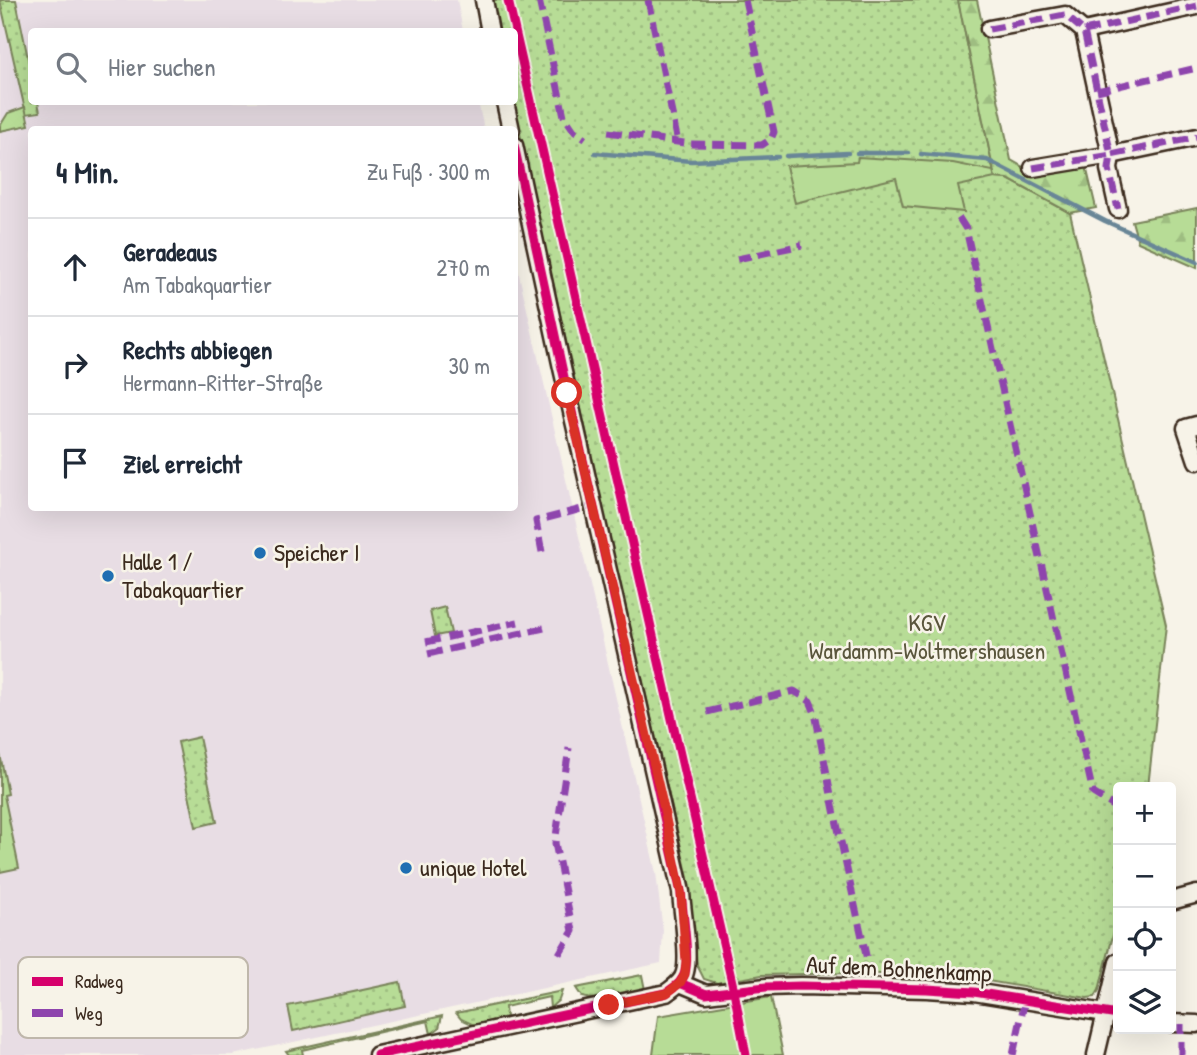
<!DOCTYPE html>
<html lang="de">
<head>
<meta charset="utf-8">
<style>
  body { margin:0; font-family:"Patrick Hand",sans-serif; background:#f6f6f7; color:#1f2937 }
  .controls { position:absolute; right:21px; bottom:21px; display:grid; overflow:hidden; border-radius:7px; box-shadow:0 7px 28px #0002 }
  .controls button { width:63px; height:63px; display:grid; place-items:center; padding:0; border:0; border-bottom:2px solid #e0e1e3; background:#fff; color:#1f2937; font:35px sans-serif }
  .stop { position:absolute; width:21px; height:21px; margin:-16px; border:5px solid #d93025; border-radius:50%; background:#fff }
  .stop.end { background:#d93025; border-color:#fff; box-shadow:0 2px 7px #0008 }
  .list { margin:0; padding:0; list-style:none }
  h2 { display:flex; justify-content:space-between; align-items:center; height:91px; margin:0; padding:0 28px; font-size:30px }
  h2 small { font-size:23px; font-weight:400; color:#747a83 }
  .list li { display:grid; grid-template-columns:46px 1fr auto; gap:21px; align-items:center; box-sizing:border-box; height:98px; padding:0 28px; border-top:2px solid #e0e1e3 }
  .list b { display:block; font-size:26px; white-space:nowrap }
  .list p { margin:0; font-size:23px; white-space:nowrap; color:#747a83 }
  .list em { font-size:23px; font-style:normal; color:#747a83 }
  .icon { flex:none; width:38px; height:38px; fill:none; stroke:currentColor; stroke-width:2; stroke-linecap:round; stroke-linejoin:round }
  .map { position:relative; flex:none; width:1197px; height:1055px; overflow:hidden }
  .search { position:absolute; background:#fff; box-shadow:0 7px 28px #0002; left:28px; top:28px; width:490px; height:77px; display:flex; align-items:center; gap:18px; box-sizing:border-box; padding:0 24px; border-radius:7px; color:#747a83; font-size:26px }
  .panel { position:absolute; background:#fff; box-shadow:0 7px 28px #0002; left:28px; top:126px; width:490px; height:385px; border-radius:7px }
  .map>svg:first-child { display:block }
  .built { fill:#e8dde4 }
  .grass { fill:url(#grass-dots); stroke:#79835a; stroke-width:2 }
  .forest { fill:url(#forest-firs); stroke:#79835a; stroke-width:2 }
  .park { fill:#b7dc96; stroke:#79835a; stroke-width:2 }
  .lines { fill:none; stroke-linecap:round; stroke-linejoin:round }
  .stream { stroke:#698697; stroke-width:4.5 }
  .minor-casing { stroke:#3b2a1e; stroke-width:21 }
  .minor { stroke:#f7f3e8; stroke-width:16 }
  .quiet { stroke:#8e44ad; stroke-width:7; stroke-dasharray:14 7; stroke-linecap:butt }
  .cycleway-casing { stroke:#f7f3e8; stroke-width:13 }
  .cycleway { stroke:#d6006c; stroke-width:9 }
  .route { stroke:#d93025; stroke-width:9 }
  .poi-dot { fill:#1f6fb2; stroke:#f7f3e8; stroke-width:2.5 }
  .labels { text-anchor:middle; stroke-width:5; stroke-linejoin:round; paint-order:stroke }
  .poi-label { font-size:24px; fill:#3b2a1e; stroke:#f7f3e8; text-anchor:start }
  .park-label { font-size:24px; fill:#5a563c; stroke:#f7f3e8 }
  .street-label { font-size:24px; fill:#3b2a1e; stroke:#f7f3e8 }
  .key { fill:#f7f3e8; stroke:#bfb7ab; stroke-width:2 }
  .key-label { font-size:19px; fill:#3b2a1e }
</style>
</head>
<body>
<div class="map">
<svg width="1197" height="1055" viewBox="0 0 1197 1055">
  <defs>
    <pattern id="grass-dots" width="8" height="8" patternUnits="userSpaceOnUse" patternTransform="scale(1.75)"><rect width="8" height="8" fill="#b7dc96"/><path d="M2 2h.1M6 6h.1" fill="none" stroke="#9ebd81" stroke-width="1.8" stroke-linecap="round"/></pattern>
    <pattern id="forest-firs" width="22" height="20" patternUnits="userSpaceOnUse" patternTransform="scale(1.75)"><rect width="22" height="20" fill="#b7dc96"/><path d="M5 1l3.5 6h-7zM16 11l3.5 6h-7z" fill="#9ebd81"/></pattern>
  </defs>
  <rect width="100%" height="100%" fill="#f7f3e8"/>
  <filter id="ink" filterUnits="userSpaceOnUse"><feTurbulence type="fractalNoise" baseFrequency=".0143" numOctaves="2"/><feDisplacementMap in="SourceGraphic" scale="14" xChannelSelector="R" yChannelSelector="G"/><feConvolveMatrix kernelMatrix="1 2 1 2 8 2 1 2 1" color-interpolation-filters="sRGB"/></filter>
  <g filter="url(#ink)">
    <path class="built" d="M0 0H457L463 31 32 32V102H478L484 129 32 130V508H514L515 257 656 873 663 931 661 963 233 1055H0Z"/>
    <g class="grass">
      <path d="M0 0H16L31 73 32 102H38L40 112 26 114Z"/>
      <path d="M491 0H958L995 178 1008 179 1070 213 1166 625 1148 787H1118V916L1099 990 1095 997 1087 998 964 977 854 973 762 975 717 983 704 979 697 965 688 878 611 544 513 102 514 32 498 31Z"/>
      <path d="M445 607 451 633 435 636 430 611Z"/>
      <path d="M199 737 217 822 196 827 178 742Z"/>
      <path d="M642 975 645 990 596 1000 582 997 576 988Z"/>
      <path d="M400 982 405 1006 293 1031 288 1006Z"/>
      <path d="M562 991 559 1000 550 1008 549 997 505 1007 506 1017 474 1025 461 1019 456 1013Z"/>
      <path d="M442 1016 439 1028 431 1034 428 1021 302 1050 303 1055H289L286 1051Z"/>
    </g>
    <g class="forest">
      <path d="M958 0H977L1011 160 1037 175 1086 166 1096 208 1070 213 1008 179 995 178Z"/>
      <path d="M1197 208V268L1138 242 1132 221Z"/>
    </g>
    <g class="park">
      <path d="M25 107 29 125 0 131V126L8 113Z"/>
      <path d="M858 157 953 163 993 171 995 178 958 186 964 212 903 206 896 178 795 203 786 166 857 162Z"/>
      <path d="M0 754 8 794 4 795 19 868 0 872Z"/>
      <path d="M771 997 783 1055H653L658 1016Z"/>
    </g>
    <g class="lines">
      <g class="stream">
        <path d="M595 153 691 161 778 157"/>
        <path d="M857 153H909"/>
        <path d="M921 154 987 160 1105 221 1197 262"/>
        <path d="M786 156 848 153"/>
      </g>
      <g class="minor-casing">
        <g id="minor">
          <path d="M484 0 490 32"/>
          <path d="M989 29 1065 15 1084 31 1111 155 1197 137"/>
          <path d="M1084 31 1197 6"/>
          <path d="M505 102 511 130"/>
          <path d="M1033 168 1111 155 1109 169 1118 209"/>
          <path d="M1197 425 1186 428 1197 461"/>
          <path d="M1171 901 1197 894"/>
          <path d="M680 983 706 994 766 987 801 986 927 989 974 992 1118 1015"/>
          <path d="M1171 1023 1197 1024"/>
          <path d="M377 1055 666 993C674 987 683 982 685 972 690 954 682 912 681 892L562 368 514 145"/>
          <path d="M1096 1055 1118 962"/>
        </g>
      </g>
      <use href="#minor" class="minor"/>
      <g class="quiet">
        <path d="M539 0 564 116 575 132 585 139"/>
        <path d="M648 0 678 142"/>
        <path d="M989 29 1065 15 1084 31 1111 155 1197 137"/>
        <path d="M1084 31 1197 6"/>
        <path d="M1097 91 1197 68"/>
        <path d="M608 132 691 144 762 145 771 139 774 132 745 0"/>
        <path d="M1033 168 1111 155 1109 169 1118 209"/>
        <path d="M959 218 966 229 1093 793 1115 807"/>
        <path d="M737 259 802 245"/>
        <path d="M542 552 536 521 593 506"/>
        <path d="M426 642 518 622"/>
        <path d="M428 654 544 628"/>
        <path d="M707 712 794 691 810 701 815 713 835 815 873 987"/>
        <path d="M559 954 573 931 555 843 569 748"/>
        <path d="M1013 1055 1025 1000"/>
        <path d="M1181 1055V1024"/>
      </g>
      <g class="cycleway-casing">
        <g id="cycleway">
          <path d="M508 0 734 991 746 1055"/>
          <path d="M680 983 706 994 766 987 801 986 927 989 974 992 1118 1015"/>
          <path d="M377 1055 666 993C674 987 683 982 685 972 690 954 682 912 681 892L562 368 514 145"/>
        </g>
      </g>
      <use href="#cycleway" class="cycleway"/>
    </g>
  </g>
  <g class="lines" filter="url(#ink)">
    <path class="route" d="M567 393 662 800 681 892 686 961 685 974 680 983 667 993 609 1005"/>
  </g>
  <g class="poi-dot">
    <circle cx="260" cy="553" r="7"/>
    <circle cx="108" cy="576" r="7"/>
    <circle cx="406" cy="868" r="7"/>
  </g>
  <g class="labels">
    <g class="poi-label">
      <text x="274" y="561">Speicher I</text>
      <text x="122" y="570">Halle 1 /<tspan x="122" dy="28">Tabakquartier</tspan></text>
      <text x="420" y="876">unique Hotel</text>
    </g>
    <g class="park-label">
      <text x="927" y="631">KGV<tspan x="927" dy="28">Wardamm-Woltmershausen</tspan></text>
    </g>
    <g class="street-label">
      <text transform="translate(899 969) rotate(3)" y="8">Auf dem Bohnenkamp</text>
    </g>
  </g>
  <rect x="18" y="957" width="230" height="81" rx="10" class="key"/>
  <rect x="32" y="977" width="31" height="9" fill="#d6006c"/>
  <rect x="32" y="1009" width="31" height="8" fill="#8e44ad"/>
  <g class="key-label">
    <text x="75" y="988">Radweg</text>
    <text x="75" y="1020">Weg</text>
  </g>
</svg>
<div class="controls">
<button>+</button>
<button>−</button>
<button><svg class="icon" aria-label="locate" viewBox="0 0 24 24"><circle cx="12" cy="12" r="6"/><path d="M12 2v4M12 18v4M2 12h4M18 12h4"/></svg></button>
<button><svg class="icon" aria-label="layers" viewBox="0 0 24 24"><path d="M12 4l9 5-9 5-9-5zM3 14l9 5 9-5"/></svg></button>
</div>
<div class="stop" style="left:567px;top:393px"></div>
<div class="stop end" style="left:609px;top:1005px"></div>
<div class="search"><svg class="icon" aria-label="search" viewBox="0 0 24 24"><circle cx="10" cy="10" r="6"/><path d="M15 15l6 6"/></svg>Hier suchen</div>
<section class="panel">
<h2>4 Min.<small>Zu Fuß · 300 m</small></h2>
<ul class="list">
<li><svg class="icon" aria-label="ahead" viewBox="0 0 24 24"><path d="M12 20V5M6 11l6-6 6 6"/></svg><div><b>Geradeaus</b><p>Am Tabakquartier</p></div><em>270 m</em></li>
<li><svg class="icon" aria-label="right" viewBox="0 0 24 24"><path d="M7 20v-9h11M14 6l5 5-5 5"/></svg><div><b>Rechts abbiegen</b><p>Hermann-Ritter-Straße</p></div><em>30 m</em></li>
<li><svg class="icon" aria-label="arrive" viewBox="0 0 24 24"><path d="M6 21V4h12l-3 4 3 4H6"/></svg><div><b>Ziel erreicht</b></div></li>
</ul>
</section>
</div>
</body>
</html>
